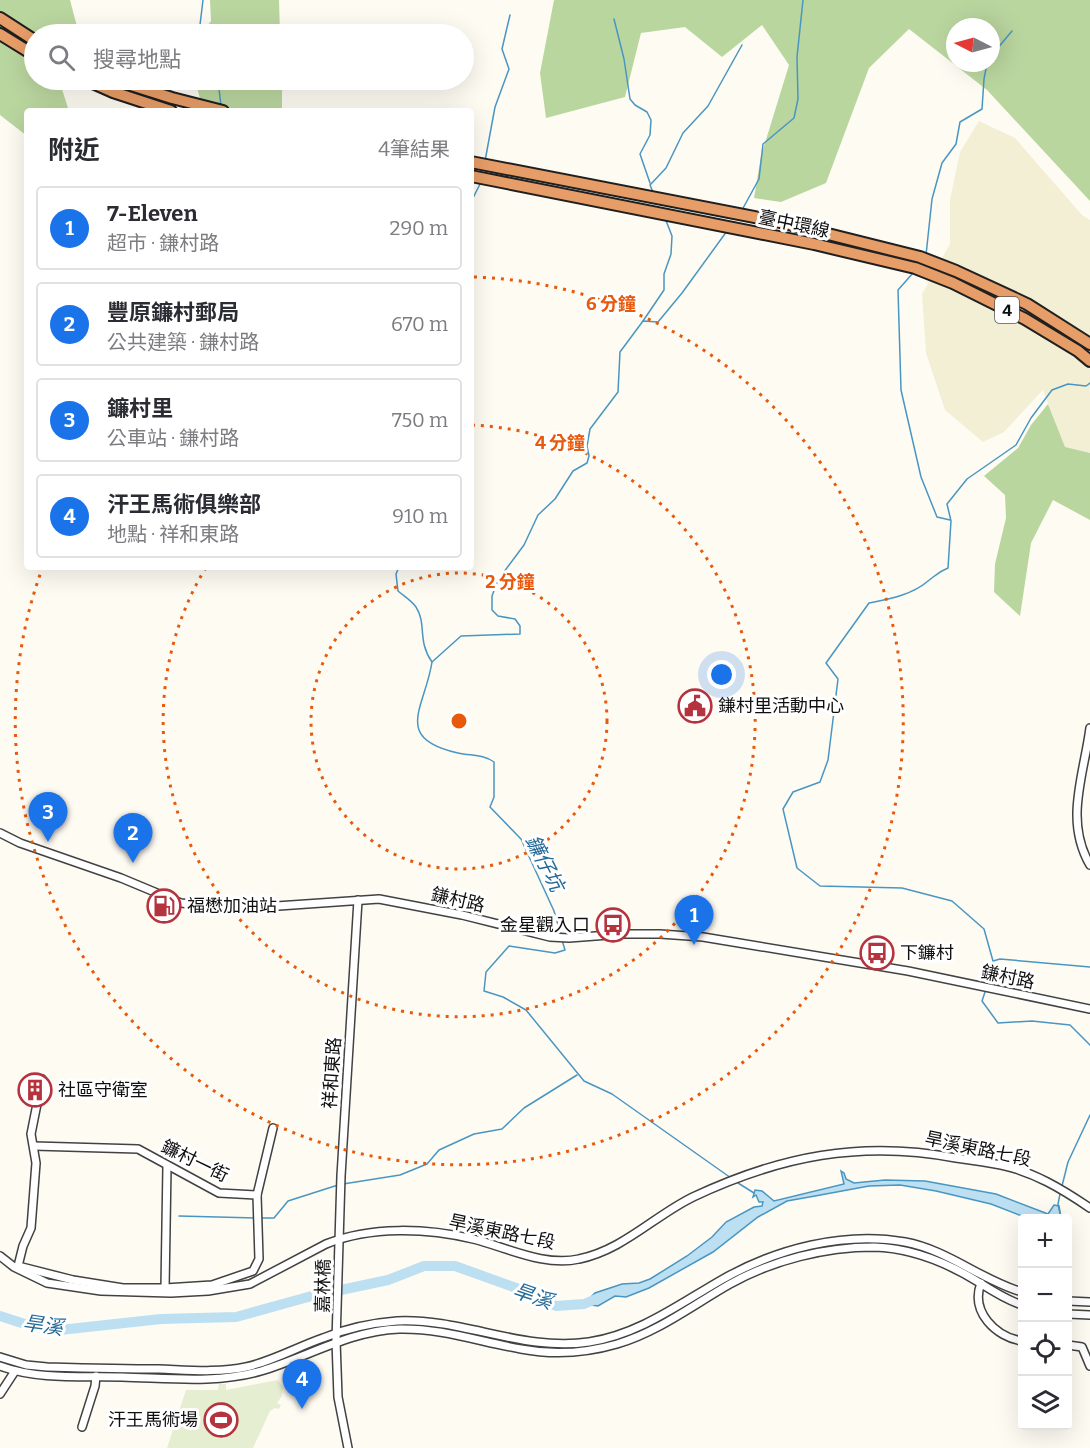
<!DOCTYPE html>
<html lang="zh-TW">
<head>
<meta charset="utf-8">
<style>
  body { margin:0; font-family:Bitter,"Noto Sans TC",serif; background:#f7f7f7; color:#2b2b33 }
  .controls { position:absolute; right:18px; bottom:18px; display:grid; overflow:hidden; border-radius:6px; box-shadow:0 6px 24px #0002 }
  .controls button { width:54px; height:54px; display:grid; place-items:center; padding:0; border:0; border-bottom:2px solid #e1e1e2; background:#fff; color:#2b2b33; font:30px sans-serif }
  .compass { position:absolute; left:946px; top:18px; width:54px; height:54px; border-radius:50%; background:#fff; box-shadow:0 6px 24px #0002; rotate:276deg }
  .you { position:absolute; left:722px; top:675px; width:21px; height:21px; margin:-15px; border:4px solid #fff; border-radius:50%; background:#1a73e8; box-shadow:0 0 0 9px #1a73e833 }
  .badge { display:grid; place-items:center; width:39px; height:39px; border-radius:50%; background:#1a73e8; color:#fff; font-size:20px; font-weight:700 }
  .pin { position:absolute; translate:-50% -50px; filter:drop-shadow(0 2px 3px #0008) }
  .pin::after { content:''; position:absolute; top:32px; width:21px; height:18px; background:inherit; clip-path:polygon(0 0,100% 0,50% 100%) }
  .list { margin:0; padding:0; list-style:none }
  h2 { display:flex; justify-content:space-between; align-items:center; height:78px; margin:0; padding:0 24px; font-size:26px }
  h2 small { font-size:20px; font-weight:400; color:#7c7c81 }
  .list li { display:grid; grid-template-columns:39px 1fr auto; gap:18px; align-items:center; box-sizing:border-box; height:84px; margin:0 12px 12px; padding:0 12px; border:2px solid #e1e1e2; border-radius:6px }
  .list b { display:block; font-size:22px; white-space:nowrap }
  .list p { margin:0; font-size:20px; white-space:nowrap; color:#7c7c81 }
  .list em { font-size:20px; font-style:normal; color:#7c7c81 }
  .icon { flex:none; width:33px; height:33px; fill:none; stroke:currentColor; stroke-width:2; stroke-linecap:round; stroke-linejoin:round }
  .map { position:relative; flex:none; width:1090px; height:1448px; overflow:hidden }
  .search { position:absolute; background:#fff; box-shadow:0 6px 24px #0002; left:24px; top:24px; width:450px; height:66px; display:flex; align-items:center; gap:15px; box-sizing:border-box; padding:0 21px; border-radius:33px; color:#7c7c81; font-size:22px }
  .panel { position:absolute; background:#fff; box-shadow:0 6px 24px #0002; left:24px; top:108px; width:450px; height:462px; border-radius:6px }
  .map>svg:first-child { display:block }
  .farmland { fill:#f2efd5 }
  .forest { fill:#bad69f; fill-rule:evenodd }
  .pitch { fill:#e5eed0 }
  .water { fill:#bcdff1; stroke:#4996c2; stroke-width:1.5 }
  .lines { fill:none; stroke-linecap:round; stroke-linejoin:round }
  .stream { stroke:#4996c2; stroke-width:1.5 }
  .river { stroke:#bcdff1; stroke-width:10 }
  .minor-casing { stroke:#424242; stroke-width:10 }
  .highway-casing { stroke:#202020; stroke-width:14 }
  .minor { stroke:#fff; stroke-width:7 }
  .highway { stroke:#e79d67; stroke-width:10 }
  .ring { fill:none; stroke:#e8590c; stroke-width:3; stroke-dasharray:3 6 }
  .labels { text-anchor:middle; stroke-width:6; stroke-linejoin:round; paint-order:stroke }
  .shield { fill:#fff; stroke:#575757; stroke-width:1.5 }
  .shield-label { font-size:16px; font-weight:bold; fill:#0f0f0f }
  .street-label { font-size:18px; fill:#0f0f0f; stroke:#fff }
  .poi-label { font-size:18px; fill:#0f0f0f; stroke:#fff; text-anchor:start }
  .water-label { font-size:20px; font-style:italic; fill:#236997; stroke:#fff }
  .centre { fill:#e8590c; stroke:#fff; stroke-width:3 }
  .ring-label { font-size:18px; text-anchor:middle; font-weight:bold; fill:#e8590c; stroke:#fff; stroke-width:6; stroke-linejoin:round; paint-order:stroke }
</style>
</head>
<body>
<div class="map">
<svg width="1090" height="1448" viewBox="0 0 1090 1448">
  <rect width="100%" height="100%" fill="#fefbf3"/>
  <path class="farmland" d="M979 121 1015 138 1082 215 1090 220V453L1065 448 1043 390 1004 432 983 442 945 410 926 353 922 294 950 244V200L960 152Z"/>
  <g class="forest">
    <path d="M0 0H70L79 34H34V80H59L69 111H27V136L0 115Z"/>
    <path d="M210 0H279L280 34H201L211 21Z"/>
    <path d="M554 0H1090V201L987 90 909 29 869 68 826 183 781 202 754 198 761 156 789 65 762 25 722 57 685 27 641 33 625 97 546 118 540 73ZM955 27H991V63H955Z"/>
    <path d="M195 80H282V111H209L201 102Z"/>
    <path d="M1048 404 1065 447 1090 453V520L1053 500 1031 543 1020 616 994 592 995 564 1006 518 1005 495 984 476 1018 448 1031 425Z"/>
  </g>
  <path class="pitch" d="M278 1380 283 1387 282 1396 277 1403 281 1405 279 1409 275 1408 270 1411 253 1448H167L186 1390H218L219 1384H226V1390Z"/>
  <path class="water" d="M841 1171 844 1173 846 1179 854 1183 885 1180 925 1181 996 1194 1048 1214 1054 1205 1059 1206 1061 1218H1027L991 1204 936 1191 900 1185 869 1186 815 1196 787 1201 758 1217 713 1252 649 1288 626 1297 615 1296 598 1306 584 1304 595 1293 622 1284 639 1283 650 1279 687 1256 712 1237 726 1222 754 1207 762 1206 763 1202H759L756 1195 753 1197 755 1190 762 1191 774 1201 844 1184Z"/>
  <g class="lines">
    <g class="stream">
      <path d="M203 0 200 25 206 34"/>
      <path d="M614 19 624 59 630 99 635 105 647 112 651 120 650 135 640 154 650 183"/>
      <path d="M991 56 1012 31"/>
      <path d="M218 80 221 106"/>
      <path d="M485 161 495 107 509 69 502 49 510 15"/>
      <path d="M653 192 650 185 666 168 683 133 708 106 742 45"/>
      <path d="M471 202 480 184"/>
      <path d="M742 210 759 179 763 144 794 118 798 99 797 57 803 0"/>
      <path d="M926 255 932 199 942 163 956 144 960 122 982 109 984 79 987 63"/>
      <path d="M913 273 898 290 901 390 921 477 937 517 950 520"/>
      <path d="M643 321 664 290V274L671 254 672 236 665 218"/>
      <path d="M399 567 396 574 398 591C404 596 412 601 416 607 427 624 417 641 432 662 425 708 392 738 458 753 471 756 483 754 494 762V797L490 807 521 839 554 911 561 935"/>
      <path d="M432 662 461 636 520 634V626L515 619 498 616 492 610V596L498 580 524 545 538 515 555 499 573 471 587 463 589 456 587 446 590 429 618 392 620 352 643 321 658 322 682 293 727 231"/>
      <path d="M562 940 565 950 555 953 509 946 486 972 484 991 503 997 526 1010 584 1081 612 1094 731 1178"/>
      <path d="M993 961 1000 959 1090 967"/>
      <path d="M987 984 993 961 984 929 952 901 902 888 820 886 797 868 783 809 793 792 820 782 828 760 838 679 826 663 869 603C889 599 912 595 928 581 936 575 938 572 948 568L951 521 947 504 967 479 1016 445 1031 418 1052 390 1068 384 1086 386 1090 383"/>
      <path d="M986 989 982 1001 998 1023 1032 1021 1070 1025 1090 1045"/>
      <path d="M738 1183 754 1193"/>
      <path d="M343 1184 400 1175 427 1164 439 1150 474 1134 502 1129 524 1108 577 1075"/>
      <path d="M1062 1186 1068 1162 1090 1115"/>
      <path d="M1060 1194 1058 1204 1061 1218"/>
      <path d="M179 1216 256 1218"/>
      <path d="M261 1218H274L288 1201 338 1185"/>
    </g>
    <path class="river" d="M0 1316 31 1326 60 1330 161 1319 236 1317 308 1297 388 1280 424 1266H455L519 1289 556 1306 584 1304 596 1299"/>
    <g class="minor-casing">
      <g id="minor">
        <path d="M1090 728C1084 775 1064 820 1090 865"/>
        <path d="M0 833 20 843 121 878 181 903 234 909 379 899 462 915 550 937 569 938 622 934H660L703 937 908 971 1090 1009"/>
        <path d="M42 1079 31 1134 36 1163 31 1228 23 1246 18 1266 73 1280 123 1288H165L212 1285 253 1271 259 1259 257 1195 273 1128"/>
        <path d="M34 1146 138 1149 219 1193 257 1195"/>
        <path d="M0 1256 14 1267 47 1283 101 1291 171 1293 208 1291 250 1284 326 1244C371 1226 426 1228 473 1239 506 1247 544 1267 579 1259 623 1250 654 1216 693 1197 780 1156 861 1140 956 1158 971 1160 986 1162 1001 1165 1034 1172 1062 1189 1090 1208"/>
        <path d="M981 1283C970 1312 996 1337 1022 1341"/>
        <path d="M165 1288 167 1166"/>
        <path d="M1068 1301 1090 1302"/>
        <path d="M1068 1314 1090 1315"/>
        <path d="M1068 1345 1082 1347 1090 1366"/>
        <path d="M0 1357 26 1365 47 1367C84 1368 122 1369 159 1369 188 1370 218 1373 246 1367 273 1361 297 1347 323 1338 347 1328 371 1323 397 1321 463 1318 523 1352 589 1342 640 1334 679 1304 723 1279 776 1249 844 1231 905 1242 948 1250 981 1280 1022 1292"/>
        <path d="M0 1366C38 1380 82 1376 122 1377 168 1378 217 1384 261 1371 308 1357 349 1331 399 1329 442 1328 480 1342 521 1349 552 1355 586 1353 617 1344 658 1332 693 1305 730 1284 773 1260 825 1247 874 1247 912 1248 948 1263 980 1283 994 1292 1007 1300 1022 1305"/>
        <path d="M0 1394 15 1371"/>
        <path d="M82 1427 95 1386 96 1376"/>
        <path d="M348 1448 338 1397 336 1341 341 1176 358 900"/>
      </g>
    </g>
    <g class="highway-casing">
      <g id="highway">
        <path d="M0 18 34 40"/>
        <path d="M0 34 34 55"/>
        <path d="M86 80 113 92 171 111"/>
        <path d="M115 80 172 98 223 111"/>
        <path d="M471 162 780 222 920 257 956 271 1027 304 1090 344"/>
        <path d="M471 176 814 244 915 268 953 283 1025 319 1078 351 1090 361"/>
      </g>
    </g>
    <use href="#minor" class="minor"/>
    <use href="#highway" class="highway"/>
  </g>
  <g class="ring">
    <circle cx="459" cy="721" r="148"/>
    <path d="M472 425A296 296 0 1 1 205 569"/>
    <path d="M474 277A444 444 0 1 1 42 569"/>
  </g>
  <defs>
    <g id="civic-ring" transform="scale(1.725)"><circle r="9.5" fill="#fff" stroke="#b4333e" stroke-width="1.5"/><path d="M-.6-6.5H3V-4.5H.6V-3L4-1V1h2V6H-6V1h2V-1L-.6-3ZM-1.2 2.5V6h2.4V2.5Z" fill="#b4333e"/></g>
    <g id="fuel-ring" transform="scale(1.725)"><circle r="9.5" fill="#fff" stroke="#b4333e" stroke-width="1.5"/><path d="M-5.5-6h7V0h2V4h1.3V-2.5L3-4.5l.8-.8L6-3V5H2.5V1h-1V6h-7ZM-4.2-4.7v3.2H.2V-4.7Z" fill="#b4333e"/></g>
    <g id="bus-ring" transform="scale(1.725)"><circle r="9.5" fill="#fff" stroke="#b4333e" stroke-width="1.5"/><path d="M-5-6H5V4H4V6H2V4H-2V6H-4V4H-5ZM-3.5-4V0h7V-4ZM-3.5 1.2v1.5H-2V1.2ZM2 1.2v1.5H3.5V1.2Z" fill="#b4333e"/></g>
    <g id="building-ring" transform="scale(1.725)"><circle r="9.5" fill="#fff" stroke="#b4333e" stroke-width="1.5"/><path d="M-4-6H4V6H1V3H-1V6H-4ZM-2.5-4.3h1.7v1.8h-1.7ZM.8-4.3h1.7v1.8H.8ZM-2.5-1h1.7V.8h-1.7ZM.8-1h1.7V.8H.8Z" fill="#b4333e"/></g>
    <g id="stadium-ring" transform="scale(1.725)"><circle r="9.5" fill="#fff" stroke="#b4333e" stroke-width="1.5"/><path d="M0-5a6.5 5 0 1 0 0 10a6.5 5 0 1 0 0-10ZM-3.5-1.8h7v3.6h-7Z" fill="#b4333e"/></g>
  </defs>
  <g fill-rule="evenodd">
    <use href="#civic-ring" x="695" y="706"/>
    <use href="#fuel-ring" x="164" y="906"/>
    <use href="#bus-ring" x="613" y="925"/>
    <use href="#bus-ring" x="877" y="953"/>
    <use href="#building-ring" x="35" y="1090"/>
    <use href="#stadium-ring" x="221" y="1420"/>
  </g>
  <g class="labels">
    <rect class="shield" x="995" y="297" width="24" height="26" rx="4.5"/>
    <g class="shield-label">
      <text x="1007" y="316">4</text>
    </g>
    <g class="street-label">
      <text transform="translate(794 224) rotate(12)" y="6">臺中環線</text>
      <text transform="translate(458 900) rotate(13)" y="6">鎌村路</text>
      <text transform="translate(1008 977) rotate(12)" y="6">鎌村路</text>
      <text transform="translate(332 1073) rotate(-86)" y="6">祥和東路</text>
      <text transform="translate(978 1149) rotate(12)" y="6">旱溪東路七段</text>
      <text transform="translate(195 1161) rotate(26)" y="6">鐮村一街</text>
      <text transform="translate(502 1232) rotate(12)" y="6">旱溪東路七段</text>
      <text transform="translate(323 1286) rotate(-89)" y="6">嘉林橋</text>
    </g>
    <g class="poi-label">
      <text x="718" y="712">鎌村里活動中心</text>
      <text x="187" y="912">福懋加油站</text>
      <text x="590" y="931" text-anchor="end">金星觀入口</text>
      <text x="900" y="959">下鐮村</text>
      <text x="58" y="1096">社區守衛室</text>
      <text x="198" y="1426" text-anchor="end">汗王馬術場</text>
    </g>
    <g class="water-label">
      <text transform="translate(545 863) rotate(63)" y="7">鐮仔坑</text>
      <text transform="translate(533 1296) rotate(19)" y="7">旱溪</text>
      <text transform="translate(43 1325) rotate(8)" y="7">旱溪</text>
    </g>
  </g>
  <circle cx="459" cy="721" r="9" class="centre"/>
  <g class="ring-label">
    <text x="611" y="310">6 分鐘</text>
    <text x="560" y="449">4 分鐘</text>
    <text x="510" y="588">2 分鐘</text>
  </g>
</svg>
<div class="controls">
<button>+</button>
<button>−</button>
<button><svg class="icon" aria-label="locate" viewBox="0 0 24 24"><circle cx="12" cy="12" r="6"/><path d="M12 2v4M12 18v4M2 12h4M18 12h4"/></svg></button>
<button><svg class="icon" aria-label="layers" viewBox="0 0 24 24"><path d="M12 4l9 5-9 5-9-5zM3 14l9 5 9-5"/></svg></button>
</div>
<svg class="compass" viewBox="-18 -18 36 36"><path d="M0-13l5 13h-10z" fill="#e53935"/><path d="M0 13l5-13h-10z" fill="#7c7c81"/></svg>
<div class="you"></div>
<div class="pin badge" style="left:694px;top:945px">1</div>
<div class="pin badge" style="left:133px;top:863px">2</div>
<div class="pin badge" style="left:48px;top:842px">3</div>
<div class="pin badge" style="left:302px;top:1409px">4</div>
<div class="search"><svg class="icon" aria-label="search" viewBox="0 0 24 24"><circle cx="10" cy="10" r="6"/><path d="M15 15l6 6"/></svg>搜尋地點</div>
<section class="panel">
<h2>附近<small>4筆結果</small></h2>
<ul class="list">
<li><span class="badge">1</span><div><b>7-Eleven</b><p>超市 · 鎌村路</p></div><em>290 m</em></li>
<li><span class="badge">2</span><div><b>豐原鐮村郵局</b><p>公共建築 · 鎌村路</p></div><em>670 m</em></li>
<li><span class="badge">3</span><div><b>鐮村里</b><p>公車站 · 鎌村路</p></div><em>750 m</em></li>
<li><span class="badge">4</span><div><b>汗王馬術俱樂部</b><p>地點 · 祥和東路</p></div><em>910 m</em></li>
</ul>
</section>
</div>
</body>
</html>
